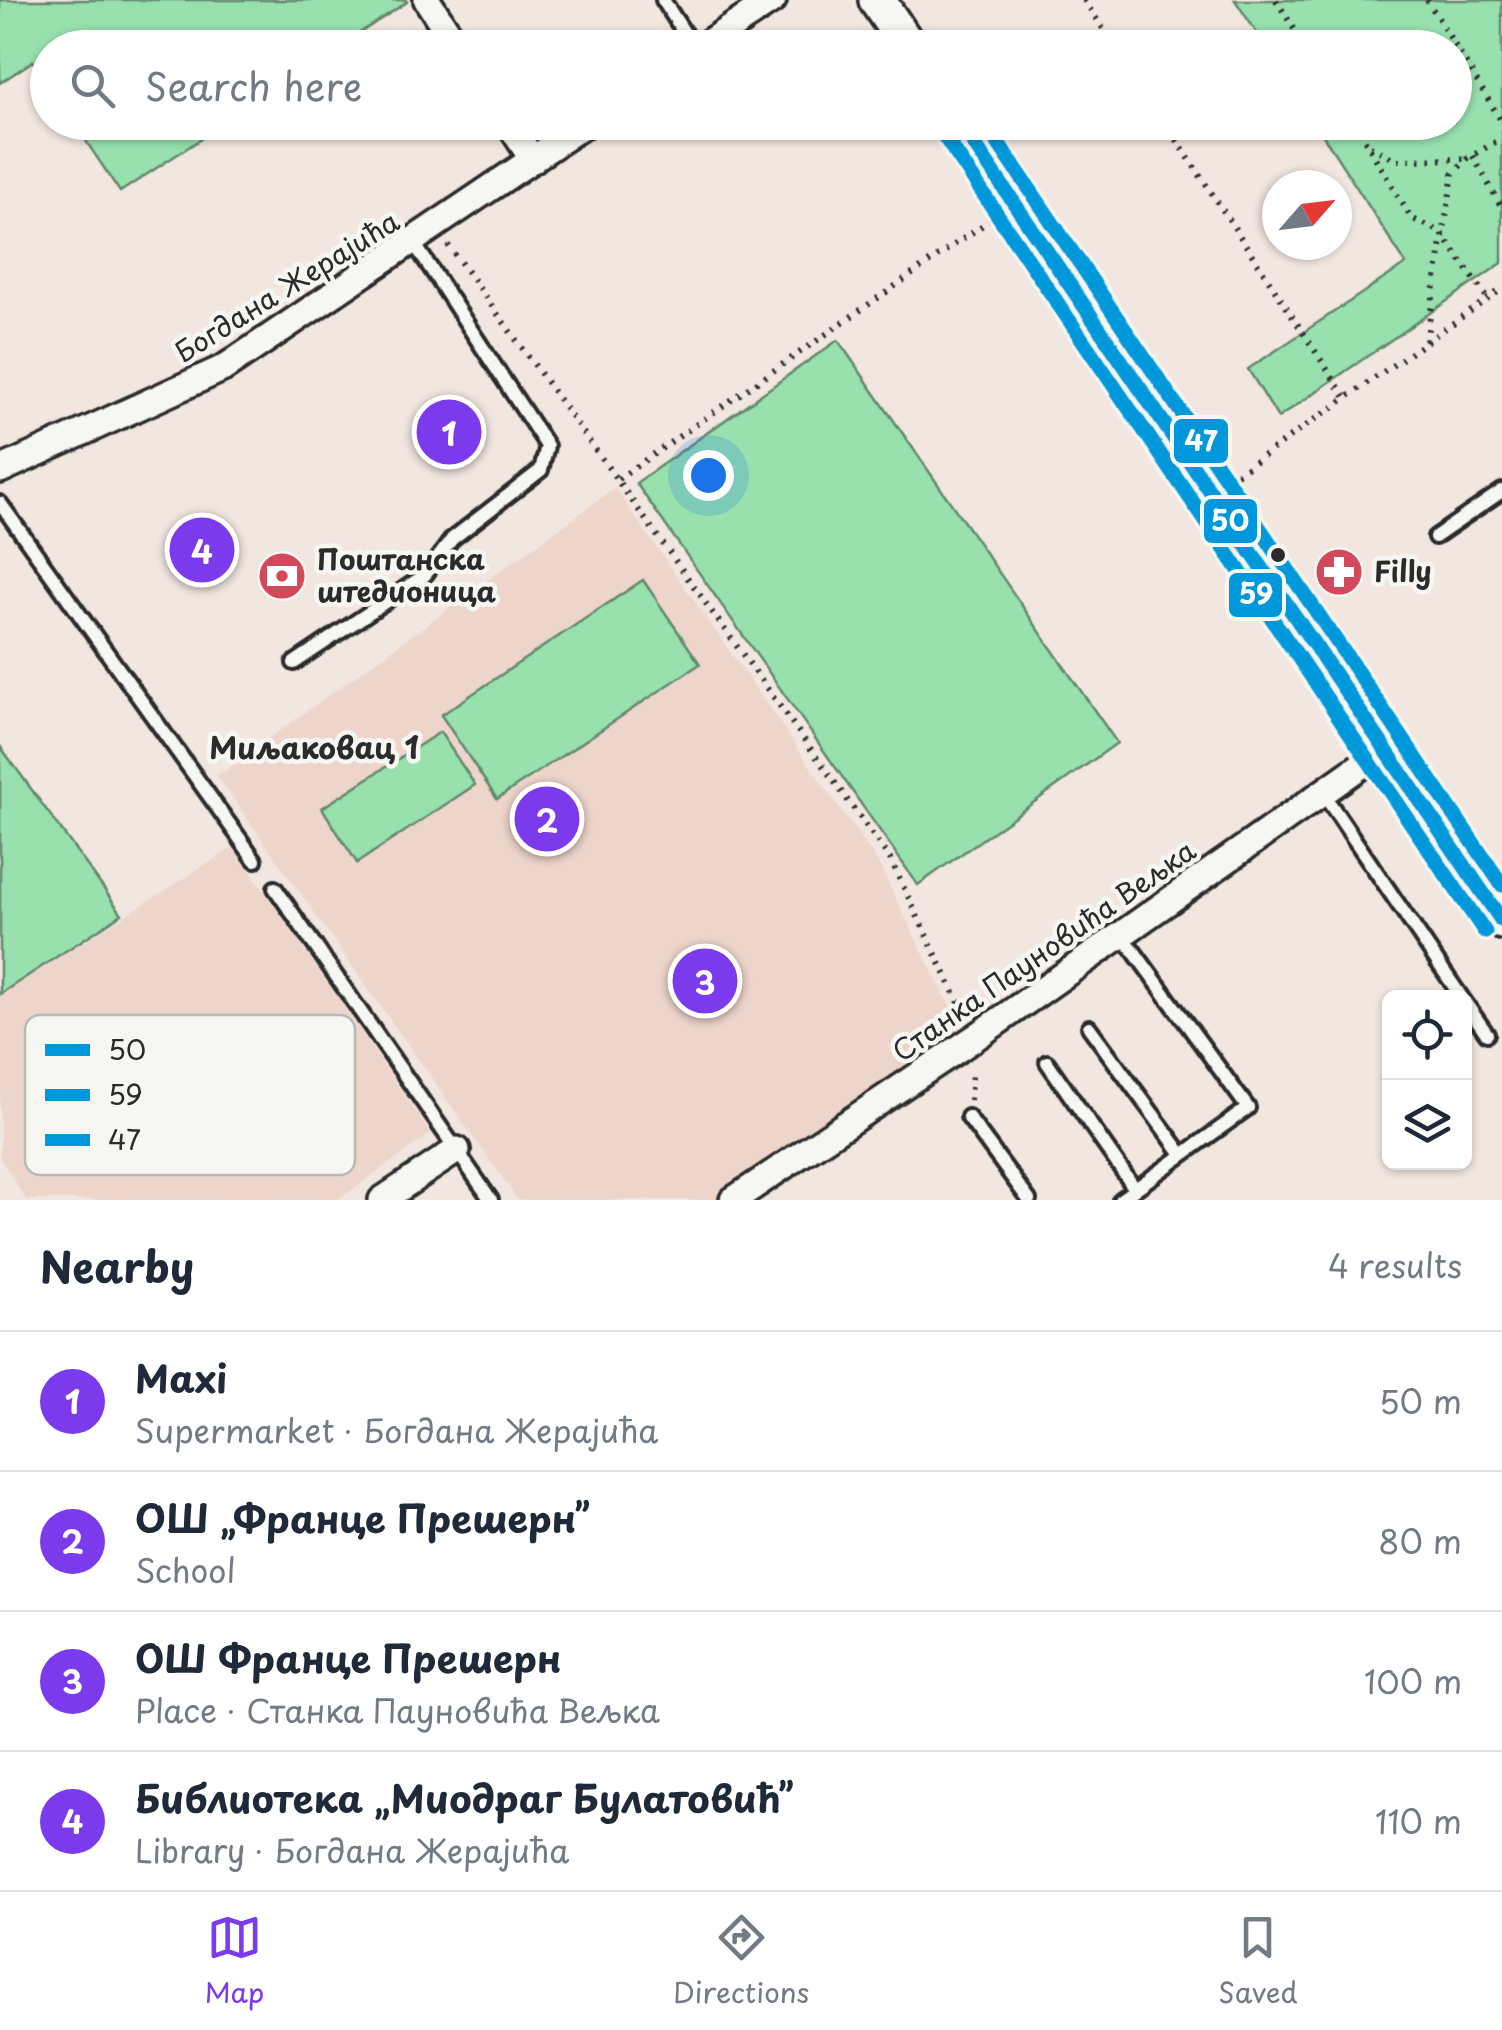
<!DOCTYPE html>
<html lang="en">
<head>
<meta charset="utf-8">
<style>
  body { margin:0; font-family:"Playpen Sans",sans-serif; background:#f6f6f7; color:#1f2937 }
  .controls { position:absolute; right:30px; bottom:30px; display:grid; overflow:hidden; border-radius:15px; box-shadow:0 2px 8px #0004 }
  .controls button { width:90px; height:90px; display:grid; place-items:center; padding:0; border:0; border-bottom:2px solid #e0e1e3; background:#fff; color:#1f2937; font:50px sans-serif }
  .compass { position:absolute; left:1262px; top:170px; width:90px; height:90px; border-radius:50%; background:#fff; box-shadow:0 2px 8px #0004; rotate:62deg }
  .you { position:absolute; left:708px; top:475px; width:35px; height:35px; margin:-25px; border:8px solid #fff; border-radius:50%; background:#1a73e8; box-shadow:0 0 0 15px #1a73e833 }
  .badge { display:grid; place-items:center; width:65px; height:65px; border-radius:50%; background:#7c3aed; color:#fff; font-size:32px; font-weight:700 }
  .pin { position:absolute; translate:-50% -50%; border:5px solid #fff; box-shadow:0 2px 10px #0006 }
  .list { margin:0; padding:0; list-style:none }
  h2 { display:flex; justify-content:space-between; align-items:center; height:130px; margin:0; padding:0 40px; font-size:42px }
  h2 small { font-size:32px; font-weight:400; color:#747a83 }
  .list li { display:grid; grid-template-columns:65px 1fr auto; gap:30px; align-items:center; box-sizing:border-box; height:140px; padding:0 40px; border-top:2px solid #e0e1e3 }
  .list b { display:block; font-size:38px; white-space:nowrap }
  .list p { margin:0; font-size:32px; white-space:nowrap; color:#747a83 }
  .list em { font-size:32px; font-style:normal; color:#747a83 }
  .icon { flex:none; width:55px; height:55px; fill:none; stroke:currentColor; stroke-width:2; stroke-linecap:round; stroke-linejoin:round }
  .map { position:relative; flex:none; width:1502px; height:1200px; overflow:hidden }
  .search { position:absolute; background:#fff; box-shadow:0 2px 8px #0004; left:30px; right:30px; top:30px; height:110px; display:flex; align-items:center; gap:25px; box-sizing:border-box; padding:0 35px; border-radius:55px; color:#747a83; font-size:38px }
  .sheet { height:690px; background:#fff }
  nav { display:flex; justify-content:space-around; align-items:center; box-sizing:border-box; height:140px; border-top:2px solid #e0e1e3; background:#fff; font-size:28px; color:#747a83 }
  nav a { display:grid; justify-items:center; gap:5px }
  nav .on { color:#7c3aed }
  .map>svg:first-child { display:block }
  .built { fill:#eed5cb }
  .green { fill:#98e0ae; stroke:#62866c; stroke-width:2.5 }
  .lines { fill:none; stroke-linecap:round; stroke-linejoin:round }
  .lane-casing { stroke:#2b2b2b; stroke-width:20 }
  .street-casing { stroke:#2b2b2b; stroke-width:32 }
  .secondary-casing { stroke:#2b2b2b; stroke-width:42 }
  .path { stroke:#2b2b2b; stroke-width:6; stroke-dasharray:2.5 8; stroke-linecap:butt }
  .lane { stroke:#f6f6f2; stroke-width:12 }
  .street { stroke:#f6f6f2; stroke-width:25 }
  .secondary { stroke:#f6f6f2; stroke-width:35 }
  .bus-1-casing { stroke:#f6f6f2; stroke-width:22 }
  .bus-2-casing { stroke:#f6f6f2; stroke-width:22 }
  .bus-3-casing { stroke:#f6f6f2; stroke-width:22 }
  .bus-1 { stroke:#0098da; stroke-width:15 }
  .bus-2 { stroke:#0098da; stroke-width:15 }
  .bus-3 { stroke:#0098da; stroke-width:15 }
  .bus-dot { fill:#2b2b2b; stroke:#f6f6f2; stroke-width:4 }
  .labels { text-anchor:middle; stroke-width:9; stroke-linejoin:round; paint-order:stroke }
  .street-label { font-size:28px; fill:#2b2b2b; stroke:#f6f6f2 }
  .poi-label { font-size:28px; font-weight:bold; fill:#2b2b2b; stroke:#f6f6f2; text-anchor:start }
  .neighbourhood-label { font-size:30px; font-weight:bold; fill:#2b2b2b; stroke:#f6f6f2 }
  .key { fill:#f6f6f2; stroke:#b9b9b6; stroke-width:2.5 }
  .key-label { font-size:28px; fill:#2b2b2b }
  .line-badge { stroke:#f6f6f2; stroke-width:4 }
  .badge-label { font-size:28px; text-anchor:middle; font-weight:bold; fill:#fff }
</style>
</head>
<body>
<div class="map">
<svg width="1502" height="1200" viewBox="0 0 1502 1200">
  <rect width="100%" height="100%" fill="#f2e7e0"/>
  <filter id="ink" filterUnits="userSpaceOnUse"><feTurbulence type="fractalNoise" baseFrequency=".01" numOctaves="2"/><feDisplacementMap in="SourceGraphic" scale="20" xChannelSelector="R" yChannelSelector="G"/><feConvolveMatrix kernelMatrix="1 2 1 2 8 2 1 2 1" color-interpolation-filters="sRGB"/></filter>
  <g filter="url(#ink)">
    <g class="built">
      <path d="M615 488 877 861 968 1042 721 1200H518L217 776Z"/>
      <path d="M234 847 431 1134 338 1200H26L0 1158V994Z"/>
    </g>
    <g class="green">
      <path d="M0 0H406L407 2 338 47 48 48 47 82 33 61 0 83Z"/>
      <path d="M1235 0H1502V263L1278 418 1248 369 1406 264 1315 123 1454 122V48L1266 47Z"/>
      <path d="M74 123H225L120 192Z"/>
      <path d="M838 340 1117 743 918 885 636 483Z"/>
      <path d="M643 580 700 664 497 799 441 715Z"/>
      <path d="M440 732 475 785 357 863 322 808Z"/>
      <path d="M0 746 122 914 0 994Z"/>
    </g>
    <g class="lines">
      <g class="lane-casing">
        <g id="lane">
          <path d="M663 0 694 48"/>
          <path d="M0 503 255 860"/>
          <path d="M1435 537 1502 491"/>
          <path d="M294 663 425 575 452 539 541 470 547 446 414 243"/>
          <path d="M1322 792 1462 998"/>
          <path d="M275 888 491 1200"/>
          <path d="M1464 1001 1487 1034"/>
          <path d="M1089 1027 1182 1154"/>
          <path d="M1047 1062 1135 1189"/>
          <path d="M968 1117 1029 1200"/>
          <path d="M1120 1200 1248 1108 1122 935"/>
        </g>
      </g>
      <g class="street-casing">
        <g id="street">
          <path d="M427 0 458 48"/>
          <path d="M700 48 773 0"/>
          <path d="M508 122 533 160"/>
          <path d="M0 470 224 368 588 122"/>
          <path d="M382 1200 457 1150"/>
          <path d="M733 1200 976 1037 1386 748"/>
        </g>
      </g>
      <g class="secondary-casing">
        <g id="secondary">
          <path d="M877 0 909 48"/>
          <path d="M959 122 1502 921"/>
        </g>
      </g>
      <g class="path">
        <path d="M1084 0 1116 48"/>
        <path d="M1276 0 1306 48"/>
        <path d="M1427 0 1502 122"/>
        <path d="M1165 122 1346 398"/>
        <path d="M1354 122 1411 218 1441 232 1488 299"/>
        <path d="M1370 146 1396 160 1467 159"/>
        <path d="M1473 156 1502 208"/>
        <path d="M448 245 890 859 964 1013"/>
        <path d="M1426 341 1453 174 1467 159 1502 138"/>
        <path d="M1237 474 1502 289"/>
        <path d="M618 479 990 220"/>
        <path d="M970 1100 972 1072"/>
      </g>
      <use href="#lane" class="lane"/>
      <use href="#street" class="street"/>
      <use href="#secondary" class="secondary"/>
      <g class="bus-1-casing">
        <path id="bus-1" d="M959 122 1502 921"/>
      </g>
      <g class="bus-2-casing">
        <path id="bus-2" d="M942 133 1485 932"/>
      </g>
      <g class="bus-3-casing">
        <path id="bus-3" d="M984 122 1502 885"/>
      </g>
      <use href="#bus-1" class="bus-1"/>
      <use href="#bus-2" class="bus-2"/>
      <use href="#bus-3" class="bus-3"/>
    </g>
  </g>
  <defs>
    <g id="pharmacy-disc" transform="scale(2.5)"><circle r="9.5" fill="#d1495b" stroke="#f6f6f2"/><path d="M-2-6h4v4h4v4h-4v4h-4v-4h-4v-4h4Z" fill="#fff"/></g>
    <g id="bank-disc" transform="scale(2.5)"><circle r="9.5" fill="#d1495b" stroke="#f6f6f2"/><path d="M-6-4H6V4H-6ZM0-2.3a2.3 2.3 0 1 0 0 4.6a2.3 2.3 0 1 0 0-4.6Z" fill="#fff"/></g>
  </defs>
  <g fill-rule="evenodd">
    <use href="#pharmacy-disc" x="1339" y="572"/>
    <use href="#bank-disc" x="282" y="576"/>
  </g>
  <circle class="bus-dot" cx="1278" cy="555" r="9"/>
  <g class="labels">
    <g class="street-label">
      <text transform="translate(287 287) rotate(-32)" y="10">Богдана Жерајића</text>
      <text transform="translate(1044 951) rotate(-35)" y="10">Станка Пауновића Вељка</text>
    </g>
    <g class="poi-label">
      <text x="317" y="570">Поштанска<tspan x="317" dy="32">штедионица</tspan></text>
      <text x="1374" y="582">Filly</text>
    </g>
    <g class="neighbourhood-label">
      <text x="314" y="759">Миљаковац 1</text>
    </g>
  </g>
  <rect x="25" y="1015" width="330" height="160" rx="15" class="key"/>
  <rect x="45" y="1044" width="45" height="12" fill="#0098da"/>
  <rect x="45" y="1089" width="45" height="12" fill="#0098da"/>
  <rect x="45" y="1134" width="45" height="12" fill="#0098da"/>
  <g class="key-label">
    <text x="108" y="1060">50</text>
    <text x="108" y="1105">59</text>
    <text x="108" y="1150">47</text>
  </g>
  <g class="line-badge">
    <rect x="1172" y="417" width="58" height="48" rx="10" fill="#0098da"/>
    <rect x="1202" y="497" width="57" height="48" rx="10" fill="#0098da"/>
    <rect x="1227" y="571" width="57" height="48" rx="10" fill="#0098da"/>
  </g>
  <g class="badge-label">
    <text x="1201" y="451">47</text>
    <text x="1230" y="531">50</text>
    <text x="1256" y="604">59</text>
  </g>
</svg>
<div class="controls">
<button><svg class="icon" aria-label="locate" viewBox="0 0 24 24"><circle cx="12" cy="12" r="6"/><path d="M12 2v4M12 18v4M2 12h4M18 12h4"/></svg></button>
<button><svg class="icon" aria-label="layers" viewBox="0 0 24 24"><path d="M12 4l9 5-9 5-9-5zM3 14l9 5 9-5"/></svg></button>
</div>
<svg class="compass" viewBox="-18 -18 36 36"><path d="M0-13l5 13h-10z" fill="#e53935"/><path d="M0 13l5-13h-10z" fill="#747a83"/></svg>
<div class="you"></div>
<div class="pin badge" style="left:449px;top:432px">1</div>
<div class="pin badge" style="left:547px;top:819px">2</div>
<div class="pin badge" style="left:705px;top:981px">3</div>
<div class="pin badge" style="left:202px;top:550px">4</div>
<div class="search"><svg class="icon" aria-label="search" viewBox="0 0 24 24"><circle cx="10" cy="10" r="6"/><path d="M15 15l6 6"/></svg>Search here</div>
</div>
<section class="sheet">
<h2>Nearby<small>4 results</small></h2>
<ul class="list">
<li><span class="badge">1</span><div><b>Maxi</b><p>Supermarket · Богдана Жерајића</p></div><em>50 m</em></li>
<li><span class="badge">2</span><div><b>ОШ „Франце Прешерн”</b><p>School</p></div><em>80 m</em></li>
<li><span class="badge">3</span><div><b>ОШ Франце Прешерн</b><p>Place · Станка Пауновића Вељка</p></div><em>100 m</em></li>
<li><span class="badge">4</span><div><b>Библиотека „Миодраг Булатовић”</b><p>Library · Богдана Жерајића</p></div><em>110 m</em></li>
</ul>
</section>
<nav>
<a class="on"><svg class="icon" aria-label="map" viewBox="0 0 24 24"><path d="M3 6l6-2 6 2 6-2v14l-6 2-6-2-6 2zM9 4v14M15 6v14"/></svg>Map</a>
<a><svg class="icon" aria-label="directions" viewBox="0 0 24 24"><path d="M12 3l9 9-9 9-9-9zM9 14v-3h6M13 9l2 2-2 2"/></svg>Directions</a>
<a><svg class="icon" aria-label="saved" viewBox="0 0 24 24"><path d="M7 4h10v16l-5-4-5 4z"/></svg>Saved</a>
</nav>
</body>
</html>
